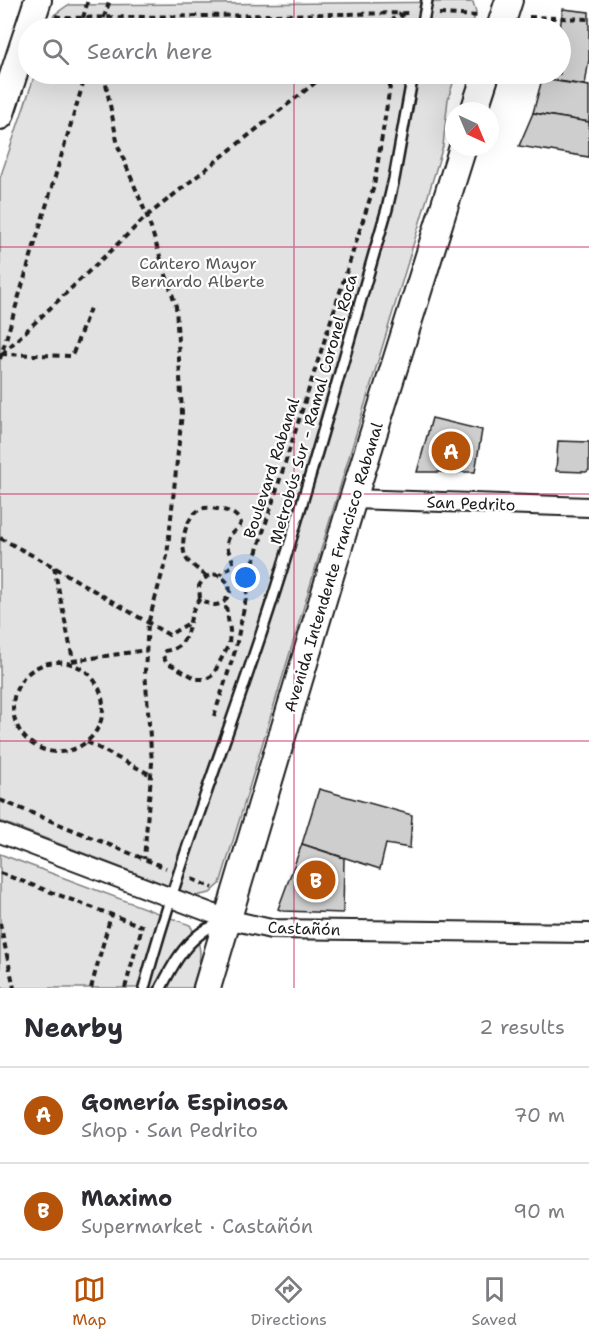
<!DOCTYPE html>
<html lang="en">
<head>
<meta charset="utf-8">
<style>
  body { margin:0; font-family:"Shantell Sans",sans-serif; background:#f2f2f3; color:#2b2b33 }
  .compass { position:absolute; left:445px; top:102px; width:54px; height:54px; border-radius:50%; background:#fff; box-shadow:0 6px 24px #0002; rotate:136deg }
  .you { position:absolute; left:246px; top:578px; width:21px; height:21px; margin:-15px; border:4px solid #fff; border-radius:50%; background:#1a73e8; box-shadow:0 0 0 9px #1a73e833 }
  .badge { display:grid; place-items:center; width:39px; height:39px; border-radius:50%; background:#b45309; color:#fff; font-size:20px; font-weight:700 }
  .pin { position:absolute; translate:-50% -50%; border:3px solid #fff; box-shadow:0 2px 6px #0006 }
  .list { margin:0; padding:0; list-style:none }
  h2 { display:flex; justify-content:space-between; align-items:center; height:78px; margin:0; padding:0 24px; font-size:26px }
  h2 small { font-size:20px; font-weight:400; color:#7c7c81 }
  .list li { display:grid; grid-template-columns:39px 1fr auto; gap:18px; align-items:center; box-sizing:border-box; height:96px; padding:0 24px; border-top:2px solid #e1e1e2 }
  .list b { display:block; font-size:22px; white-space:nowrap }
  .list p { margin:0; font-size:20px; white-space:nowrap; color:#7c7c81 }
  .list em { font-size:20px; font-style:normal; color:#7c7c81 }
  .icon { flex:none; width:33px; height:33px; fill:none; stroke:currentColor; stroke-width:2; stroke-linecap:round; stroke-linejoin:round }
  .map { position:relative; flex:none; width:589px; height:988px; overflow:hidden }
  .search { position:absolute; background:#fff; box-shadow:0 6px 24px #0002; left:18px; right:18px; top:18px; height:66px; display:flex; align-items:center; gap:15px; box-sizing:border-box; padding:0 21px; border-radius:33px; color:#7c7c81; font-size:22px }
  .sheet { height:270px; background:#fff }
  nav { display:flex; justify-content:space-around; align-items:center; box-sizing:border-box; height:84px; border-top:2px solid #e1e1e2; background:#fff; font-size:16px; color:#7c7c81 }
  nav a { display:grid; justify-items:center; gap:3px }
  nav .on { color:#b45309 }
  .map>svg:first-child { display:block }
  .green { fill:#e2e2e2; stroke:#7f7f7f; stroke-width:1.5 }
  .building { fill:#cecece; stroke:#1c1c1c; stroke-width:1.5 }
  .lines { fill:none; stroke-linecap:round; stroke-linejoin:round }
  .lane-casing { stroke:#1c1c1c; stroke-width:14 }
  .street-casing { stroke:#1c1c1c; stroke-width:22 }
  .secondary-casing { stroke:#1c1c1c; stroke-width:30 }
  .path { stroke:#1c1c1c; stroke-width:4; stroke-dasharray:6 4.5; stroke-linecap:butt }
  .lane { stroke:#fff; stroke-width:9 }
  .street { stroke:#fff; stroke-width:18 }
  .secondary { stroke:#fff; stroke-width:26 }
  .grid { fill:none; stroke:#c2185b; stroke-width:1.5; stroke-opacity:0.55 }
  .labels { text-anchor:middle; stroke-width:4.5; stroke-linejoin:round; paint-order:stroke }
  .park-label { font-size:16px; fill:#575757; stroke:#fff }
  .street-label { font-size:16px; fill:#1c1c1c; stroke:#fff }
</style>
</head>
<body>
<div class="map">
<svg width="589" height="988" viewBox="0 0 589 988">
  <rect width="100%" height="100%" fill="#fff"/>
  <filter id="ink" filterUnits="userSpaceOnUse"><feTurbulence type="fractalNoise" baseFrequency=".0167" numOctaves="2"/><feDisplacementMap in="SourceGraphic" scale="12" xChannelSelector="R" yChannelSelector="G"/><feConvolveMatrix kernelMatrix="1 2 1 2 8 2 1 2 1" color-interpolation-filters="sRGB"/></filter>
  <g filter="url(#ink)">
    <g class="green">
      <path d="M473 2 476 12 471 28H49L54 15 68 5Z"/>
      <path d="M35 74H456L448 99 443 146 220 884 210 893 195 896 0 821V178Z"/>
      <path d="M0 854 190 925C206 951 200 961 192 988H0Z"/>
    </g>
    <g class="building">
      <path d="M563 9 589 12V59L585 85 552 80 553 74H560V28Z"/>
      <path d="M542 79 589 86V122L533 113Z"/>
      <path d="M533 113 589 122V157L519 146Z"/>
      <path d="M432 418 482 430 475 472H417Z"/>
      <path d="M558 441 589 442V470L586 472 556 471Z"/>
      <path d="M319 789 412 815 410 848 386 844 380 869 302 844Z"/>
      <path d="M302 844 344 858 343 913 283 911 278 909Z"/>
    </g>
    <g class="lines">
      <g class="lane-casing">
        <g id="lane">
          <path d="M422 28 427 0"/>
          <path d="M144 988C181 852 234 722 276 588 316 462 350 335 387 209L394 179 413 74"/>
          <path d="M161 988C171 968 183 946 201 933 207 928 216 925 223 922"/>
        </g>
      </g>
      <g class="street-casing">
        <g id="street">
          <path d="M353 499 589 507"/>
          <path d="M0 833 227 919 271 929 589 933"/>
        </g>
      </g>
      <g class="secondary-casing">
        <g id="secondary">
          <path d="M500 28 509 0"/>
          <path d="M474 111 486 74"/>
          <path d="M0 116 38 0"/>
          <path d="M207 988 353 499 463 147"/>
        </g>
      </g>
      <g class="path">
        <path d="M439 14 479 16"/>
        <path d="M55 16 64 18 410 13"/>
        <path d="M529 17 589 19"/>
        <path d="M83 18 88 0"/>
        <path d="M100 28 110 0"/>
        <path d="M382 28 401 13"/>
        <path d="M399 28 402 14"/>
        <path d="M104 74 118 146 147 216 176 306 182 413 167 556 148 624 145 671 152 763 144 859"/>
        <path d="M1 354 72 356 90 308"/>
        <path d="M2 354 147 216 326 74"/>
        <path d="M0 359 86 74"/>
        <path d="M0 538 54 567 169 635 189 623"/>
        <path d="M54 567 73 660"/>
        <path d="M206 576C200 571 193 566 188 561 177 547 186 512 204 508 210 507 217 509 223 510 231 512 237 514 241 523 238 530 230 532 228 540 224 550 234 556 233 565L220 575"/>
        <path d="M200 598C198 602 195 606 193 611 187 628 189 648 165 651L163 656 166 662 197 679H206L213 675 229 644 230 630 225 601 230 592 229 585C220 571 207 571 199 586L200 598C208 605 216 608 225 601"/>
        <path d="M72 661 146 650"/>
        <circle cx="58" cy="707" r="45"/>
        <path d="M214 716 235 651 254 560 374 186 392 74"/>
        <path d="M87 742 151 775"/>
        <path d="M0 800 166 868"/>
        <path d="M0 873 147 928"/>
        <path d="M192 879 213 888"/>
        <path d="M0 923 14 988"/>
        <path d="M91 988 111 915"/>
        <path d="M125 988 142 927"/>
      </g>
      <use href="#lane" class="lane"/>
      <use href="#street" class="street"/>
      <use href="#secondary" class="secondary"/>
    </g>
  </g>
  <path class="grid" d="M294 0V28M294 74V988M0 247H589M0 494H589M0 741H589"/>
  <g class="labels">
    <g class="park-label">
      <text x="198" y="269">Cantero Mayor<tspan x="198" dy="18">Bernardo Alberte</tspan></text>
    </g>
    <g class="street-label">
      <text transform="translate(313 409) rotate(-74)" y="6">Metrobús Sur - Ramal Coronel Roca</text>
      <text transform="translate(271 468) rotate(-72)" y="6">Boulevard Rabanal</text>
      <text transform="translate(471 503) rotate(2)" y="6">San Pedrito</text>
      <text transform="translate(333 567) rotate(-73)" y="6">Avenida Intendente Francisco Rabanal</text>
      <text transform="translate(304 928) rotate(2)" y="6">Castañón</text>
    </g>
  </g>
</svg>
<svg class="compass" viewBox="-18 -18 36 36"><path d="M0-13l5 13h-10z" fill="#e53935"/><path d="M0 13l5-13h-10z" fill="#7c7c81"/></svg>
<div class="you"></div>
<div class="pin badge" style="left:451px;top:451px">A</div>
<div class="pin badge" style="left:316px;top:880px">B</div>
<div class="search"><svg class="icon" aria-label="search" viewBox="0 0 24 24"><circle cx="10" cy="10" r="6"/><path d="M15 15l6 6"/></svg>Search here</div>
</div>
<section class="sheet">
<h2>Nearby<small>2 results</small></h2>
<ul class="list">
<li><span class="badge">A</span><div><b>Gomería Espinosa</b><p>Shop · San Pedrito</p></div><em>70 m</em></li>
<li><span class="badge">B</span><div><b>Maximo</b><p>Supermarket · Castañón</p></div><em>90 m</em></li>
</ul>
</section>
<nav>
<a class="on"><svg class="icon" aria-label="map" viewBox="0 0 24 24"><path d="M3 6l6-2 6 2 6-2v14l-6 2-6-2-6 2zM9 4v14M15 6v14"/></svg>Map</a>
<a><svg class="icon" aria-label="directions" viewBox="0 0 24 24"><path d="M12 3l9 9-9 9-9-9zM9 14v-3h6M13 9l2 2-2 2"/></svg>Directions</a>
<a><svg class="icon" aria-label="saved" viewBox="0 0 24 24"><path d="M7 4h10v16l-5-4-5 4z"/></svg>Saved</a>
</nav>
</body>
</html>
